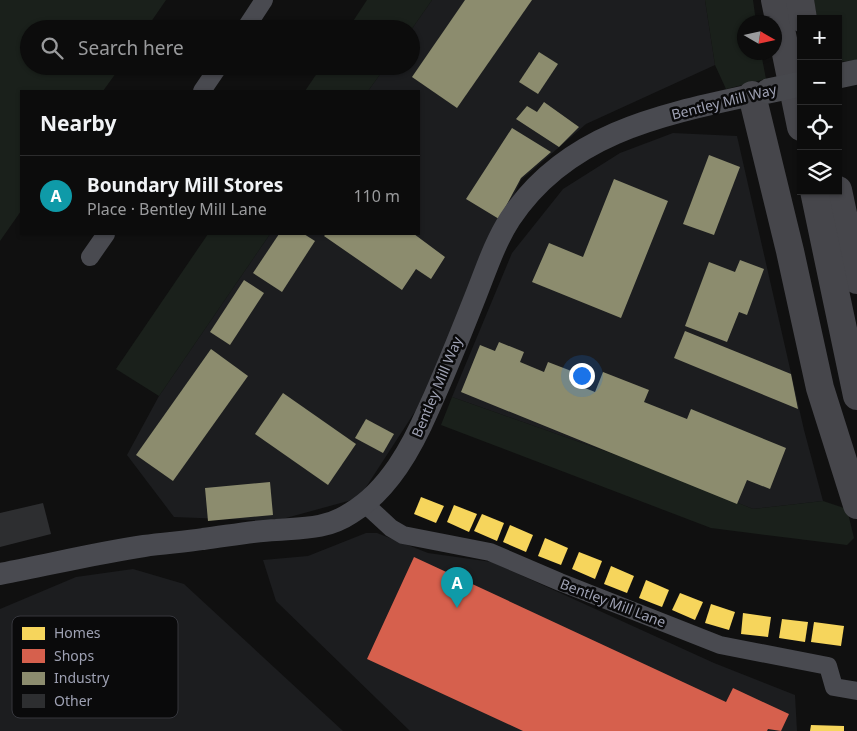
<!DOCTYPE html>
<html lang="en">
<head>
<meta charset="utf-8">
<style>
  body { margin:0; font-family:"Noto Sans",sans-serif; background:#151515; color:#f1f3f6 }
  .controls { position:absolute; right:15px; top:15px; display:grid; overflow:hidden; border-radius:0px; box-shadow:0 1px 4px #0004 }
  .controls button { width:45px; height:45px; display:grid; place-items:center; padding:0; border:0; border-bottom:1px solid #2c2c2d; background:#0c0c0c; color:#f1f3f6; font:25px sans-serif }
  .compass { position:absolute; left:737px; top:15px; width:45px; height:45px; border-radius:50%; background:#0c0c0c; box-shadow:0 1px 4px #0004; rotate:99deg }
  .you { position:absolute; left:581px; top:375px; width:18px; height:18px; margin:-12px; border:4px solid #fff; border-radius:50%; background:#1a73e8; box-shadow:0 0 0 8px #1a73e833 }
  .badge { display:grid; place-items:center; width:32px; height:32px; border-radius:50%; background:#db2777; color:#fff; font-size:16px; font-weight:700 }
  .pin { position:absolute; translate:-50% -41px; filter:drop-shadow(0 1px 2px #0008) }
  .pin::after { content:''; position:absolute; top:26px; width:18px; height:15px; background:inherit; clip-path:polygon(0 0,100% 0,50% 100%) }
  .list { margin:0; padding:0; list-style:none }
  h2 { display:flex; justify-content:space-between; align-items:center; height:65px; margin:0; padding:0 20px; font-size:21px }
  h2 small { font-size:16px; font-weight:400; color:#9a9b9d }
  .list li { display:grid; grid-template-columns:32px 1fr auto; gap:15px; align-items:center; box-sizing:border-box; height:80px; padding:0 20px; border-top:1px solid #2c2c2d }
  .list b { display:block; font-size:19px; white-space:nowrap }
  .list p { margin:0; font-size:16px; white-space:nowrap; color:#9a9b9d }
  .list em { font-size:16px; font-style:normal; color:#9a9b9d }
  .icon { flex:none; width:28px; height:28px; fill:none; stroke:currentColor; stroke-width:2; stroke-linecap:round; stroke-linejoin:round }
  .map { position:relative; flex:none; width:857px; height:731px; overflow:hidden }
  .search { position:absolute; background:#0c0c0c; box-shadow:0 1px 4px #0004; left:20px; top:20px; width:400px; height:55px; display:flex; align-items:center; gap:12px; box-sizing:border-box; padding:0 18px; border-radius:28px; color:#9a9b9d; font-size:19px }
  .panel { position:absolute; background:#0c0c0c; box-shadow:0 1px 4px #0004; left:20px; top:90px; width:400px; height:145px; border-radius:0px }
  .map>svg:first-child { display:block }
  .built { fill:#1c1d1f }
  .green { fill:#1a201b }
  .homes { fill:#f6d55c }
  .shops { fill:#d6604d }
  .industry { fill:#8c8c6e }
  .building { fill:#2d2e30 }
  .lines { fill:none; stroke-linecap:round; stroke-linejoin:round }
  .minor { stroke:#494a50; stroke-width:18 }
  .tertiary { stroke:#494a50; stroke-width:22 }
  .secondary { stroke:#47484d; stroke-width:25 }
  .trunk { stroke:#46464b; stroke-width:28 }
  .secondary-bridge { stroke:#47484d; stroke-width:25 }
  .labels { text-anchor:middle; stroke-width:5; stroke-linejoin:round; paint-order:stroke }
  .street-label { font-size:14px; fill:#9ea1b3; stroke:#0a0a0b }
  .key { fill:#0a0a0b; stroke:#36373d; stroke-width:1 }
  .key-label { font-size:14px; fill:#9ea1b3 }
</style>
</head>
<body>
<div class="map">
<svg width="857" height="731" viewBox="0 0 857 731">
  <rect width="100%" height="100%" fill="#101010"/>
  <g class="built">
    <path d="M432 0H705L715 65 586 124 521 180 416 410 359 498 275 521 174 517 127 455 159 396 270 234H419V91H368L386 66H411V30Z"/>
    <path d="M673 133 737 136 804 430 823 501 753 509 622 457 452 397 512 253 563 189 620 153Z"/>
    <path d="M366 533H377L428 553 492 562 714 663 795 695 797 731H410L276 601 263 560 308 556Z"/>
    <path d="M133 569 184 584 343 731H0V609L76 577Z"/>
  </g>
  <g class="green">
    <path d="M0 0H166L146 29H29V66H121L103 91H21V211L0 241Z"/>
    <path d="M367 0H432L411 30 348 29Z"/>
    <path d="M705 0H753L756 22H744V52L761 53 766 79 726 89 715 65Z"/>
    <path d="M814 0H857V60L838 62V19H817Z"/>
    <path d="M322 66H386L368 91H305Z"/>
    <path d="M208 234H270L159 396 116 369Z"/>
    <path d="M452 397 622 457 753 509 823 501 847 509 854 538 847 545 711 528 441 425Z"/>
  </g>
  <g class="homes">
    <path d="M421 497 444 506 436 523 414 514Z"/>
    <path d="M454 505 477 514 469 532 447 522Z"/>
    <path d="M482 514 504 523 497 541 474 531Z"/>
    <path d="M510 525 533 535 526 552 503 542Z"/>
    <path d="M545 538 568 548 561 565 538 556Z"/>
    <path d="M579 552 602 561 595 579 572 569Z"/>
    <path d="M611 566 634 576 627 593 604 584Z"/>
    <path d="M646 580 669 590 662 607 639 598Z"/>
    <path d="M680 593 703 602 695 620 672 610Z"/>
    <path d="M711 604 735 612 729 630 705 623Z"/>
    <path d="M743 613 771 617 768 637 741 634Z"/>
    <path d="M782 619 808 622 805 642 779 638Z"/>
    <path d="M814 622 844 626 841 646 811 642Z"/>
    <path d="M811 725 844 726V731H810Z"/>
  </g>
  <path class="shops" d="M414 557 726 702 733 688 789 714 781 731 768 729 767 731H523L367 659Z"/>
  <g class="industry">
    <path d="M465 0H532L457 108 412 77Z"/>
    <path d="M539 52 558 64 538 94 519 82Z"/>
    <path d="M544 102 579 127 559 147 516 119 527 106 537 112Z"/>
    <path d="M512 128 551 152 521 178 499 219 466 199Z"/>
    <path d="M709 155 740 167 714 235 683 224Z"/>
    <path d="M614 179 668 201 621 318 532 282 549 243 583 257Z"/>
    <path d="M279 234H304L315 241 282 292 253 273Z"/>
    <path d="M326 234H414L445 257 431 279 416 269 402 290 324 236Z"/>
    <path d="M740 260 764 269 747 315 739 312 727 342 685 326 709 262 735 272Z"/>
    <path d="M244 280 264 293 230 345 210 332Z"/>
    <path d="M685 331 791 374 798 409 674 358Z"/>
    <path d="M499 342 524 352 520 362 544 372 548 362 574 372 570 382 595 392 603 372 649 390 644 402 687 419 691 409 786 448 770 489 747 480 737 504 461 392 480 345 495 351Z"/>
    <path d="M211 349 248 376 173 481 136 455Z"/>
    <path d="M283 393 356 444 328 485 255 434Z"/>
    <path d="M366 419 394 434 383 453 355 438Z"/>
    <path d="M270 482 273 515 208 521 205 488Z"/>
  </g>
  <path class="building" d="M43 503 51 534 0 547V513Z"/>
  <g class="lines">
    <g class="minor">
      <path d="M245 29 264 0"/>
      <path d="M202 91 219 66"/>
      <path d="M90 257 106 234"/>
      <path d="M365 504 391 528 403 535 490 552 560 582 720 645 828 666 834 687 857 691"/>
    </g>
    <path class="tertiary" d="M0 574C48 565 96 553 144 546 164 543 184 542 203 539 227 536 252 531 276 530 304 528 327 529 351 513 389 490 412 447 429 408 446 371 461 333 476 295 486 270 495 242 510 219 566 134 659 115 752 95"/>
    <path class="secondary" d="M838 76 857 72"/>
    <g class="trunk">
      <path d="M775 0 801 127"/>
      <path d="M800 0 803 19"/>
      <path d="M752 95 790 251 820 388 857 505"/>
      <path d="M838 190 857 280"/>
      <path d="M814 191 857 396"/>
    </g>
    <path class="secondary-bridge" d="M768 91 801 84"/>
  </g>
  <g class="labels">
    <g class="street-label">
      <text transform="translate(724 102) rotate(-14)" y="5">Bentley Mill Way</text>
      <text transform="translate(437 387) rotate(-67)" y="5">Bentley Mill Way</text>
      <text transform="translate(613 603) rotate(21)" y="5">Bentley Mill Lane</text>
    </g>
  </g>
  <rect x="12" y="616" width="166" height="102" rx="8" class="key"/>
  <rect x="22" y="627" width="23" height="13" fill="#f6d55c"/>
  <rect x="22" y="649" width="23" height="14" fill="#d6604d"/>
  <rect x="22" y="672" width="23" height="13" fill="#8c8c6e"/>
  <rect x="22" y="694" width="23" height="14" fill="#2d2e30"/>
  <g class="key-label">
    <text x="54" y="638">Homes</text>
    <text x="54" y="661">Shops</text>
    <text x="54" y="683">Industry</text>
    <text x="54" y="706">Other</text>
  </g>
</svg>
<div class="controls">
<button>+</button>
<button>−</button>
<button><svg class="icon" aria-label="locate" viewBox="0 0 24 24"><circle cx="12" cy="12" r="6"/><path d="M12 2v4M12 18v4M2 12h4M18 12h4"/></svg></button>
<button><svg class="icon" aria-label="layers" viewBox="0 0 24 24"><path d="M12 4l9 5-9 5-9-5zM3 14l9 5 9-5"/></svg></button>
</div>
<svg class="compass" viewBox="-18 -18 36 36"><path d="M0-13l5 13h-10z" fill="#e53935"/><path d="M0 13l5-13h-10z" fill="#9a9b9d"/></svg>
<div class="you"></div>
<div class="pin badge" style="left:457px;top:608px;background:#0f9aa8">A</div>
<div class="search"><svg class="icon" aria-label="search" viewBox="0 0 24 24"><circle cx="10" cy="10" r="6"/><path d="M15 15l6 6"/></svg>Search here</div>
<section class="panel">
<h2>Nearby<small></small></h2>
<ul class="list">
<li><span class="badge" style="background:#0f9aa8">A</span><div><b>Boundary Mill Stores</b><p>Place · Bentley Mill Lane</p></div><em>110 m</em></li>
</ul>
</section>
</div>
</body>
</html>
